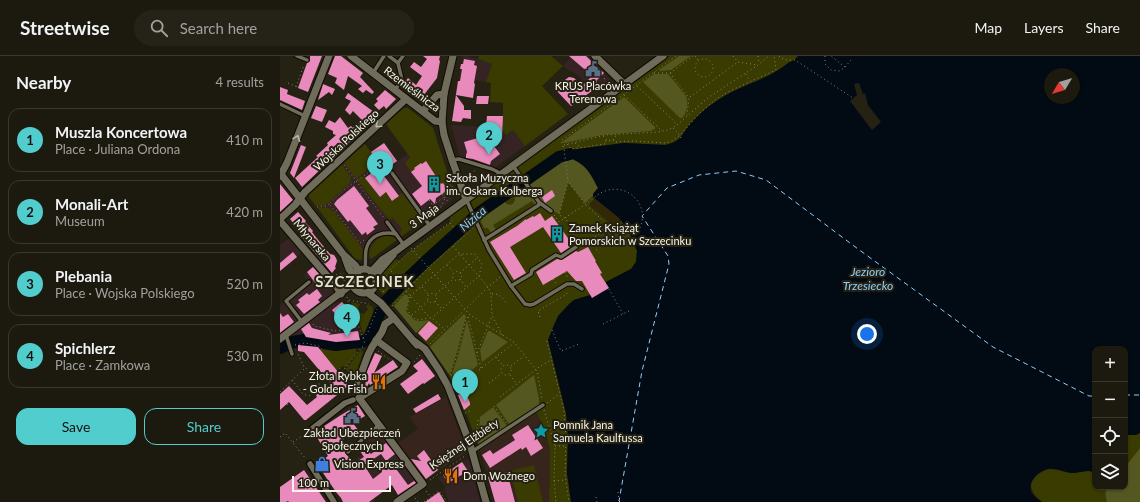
<!DOCTYPE html>
<html lang="en">
<head>
<meta charset="utf-8">
<style>
  body { margin:0; font-family:Lato,sans-serif; background:#252317; color:#f1f3f6 }
  .controls { position:absolute; right:12px; bottom:12px; display:grid; overflow:hidden; border-radius:8px; box-shadow:0 1px 3px #0004 }
  .controls button { width:36px; height:36px; display:grid; place-items:center; padding:0; border:0; border-bottom:1px solid #3a382e; background:#1c1a0e; color:#f1f3f6; font:20px sans-serif }
  .compass { position:absolute; left:764px; top:12px; width:36px; height:36px; border-radius:50%; background:#1c1a0e; box-shadow:0 1px 3px #0004; rotate:232deg }
  .scale { position:absolute; left:12px; bottom:10px; width:99px; box-sizing:border-box; padding-left:4px; border:2px solid #f7f5eb; border-top:0; font-size:11px; line-height:14px; white-space:nowrap; color:#f7f5eb; -webkit-text-stroke:3px #252213; paint-order:stroke }
  .you { position:absolute; left:587px; top:278px; width:14px; height:14px; margin:-10px; border:3px solid #fff; border-radius:50%; background:#1a73e8; box-shadow:0 0 0 6px #1a73e833 }
  .badge { display:grid; place-items:center; width:26px; height:26px; border-radius:50%; background:#52cdcd; color:#111; font-size:13px; font-weight:700 }
  .pin { position:absolute; translate:-50% -33px; filter:drop-shadow(0 1px 2px #0008) }
  .pin::after { content:''; position:absolute; top:21px; width:14px; height:12px; background:inherit; clip-path:polygon(0 0,100% 0,50% 100%) }
  .list { margin:0; padding:0; list-style:none }
  h2 { display:flex; justify-content:space-between; align-items:center; height:52px; margin:0; padding:0 16px; font-size:17px }
  h2 small { font-size:13px; font-weight:400; color:#a0a19e }
  .list li { display:grid; grid-template-columns:26px 1fr auto; gap:12px; align-items:center; box-sizing:border-box; height:64px; margin:0 8px 8px; padding:0 8px; border:1px solid #3a382e; border-radius:12px }
  .list b { display:block; font-size:15px; white-space:nowrap }
  .list p { margin:0; font-size:13px; white-space:nowrap; color:#a0a19e }
  .list em { font-size:13px; font-style:normal; color:#a0a19e }
  .actions { display:flex; gap:8px; padding:12px 16px }
  .actions a { flex:1; padding:9px 0; border:1px solid #52cdcd; border-radius:12px; text-align:center; font-size:14px; color:#52cdcd }
  .actions .main { background:#52cdcd; color:#111 }
  .icon { flex:none; width:22px; height:22px; fill:none; stroke:currentColor; stroke-width:2; stroke-linecap:round; stroke-linejoin:round }
  .map { position:relative; flex:none; width:860px; height:446px; overflow:hidden }
  header { display:flex; align-items:center; gap:24px; box-sizing:border-box; height:56px; padding:0 20px; background:#1c1a0e; border-bottom:1px solid #3a382e }
  header strong { font-size:19px }
  nav { display:flex; gap:22px; margin-inline-start:auto; font-size:14px }
  .search { width:280px; height:36px; background:#252317; display:flex; align-items:center; gap:10px; box-sizing:border-box; padding:0 14px; border-radius:22px; color:#a0a19e; font-size:15px }
  main { display:flex }
  aside { flex:1; background:#1c1a0e }
  .map>svg:first-child { display:block }
  .commercial { fill:#362323 }
  .education { fill:#36241d }
  .green { fill:#3a3b00 }
  .forest { fill:#555720 }
  .sand { fill:#312807 }
  .water { fill:#020a13; fill-rule:evenodd }
  .pier { fill:#252213 }
  .lines { fill:none; stroke-linecap:round; stroke-linejoin:round }
  .river { stroke:#020a13; stroke-width:12 }
  .ferry { stroke:#8ecefe; stroke-width:1; stroke-dasharray:5 4; stroke-linecap:butt }
  .building { fill:#e88abb }
  .service-casing { stroke:#0e0b01; stroke-width:5.5 }
  .pedestrian-casing { stroke:#0e0b01; stroke-width:8 }
  .minor-casing { stroke:#0e0b01; stroke-width:9 }
  .path { stroke:#868376; stroke-width:1; stroke-dasharray:1 3; stroke-linecap:butt }
  .service { stroke:#6f6c5b; stroke-width:3.5 }
  .pedestrian { stroke:#6f6c5b; stroke-width:5.5 }
  .minor { stroke:#6f6c5b; stroke-width:7 }
  .oneway { stroke:#bab7aa }
  .labels { text-anchor:middle; stroke-width:4; stroke-linejoin:round; paint-order:stroke }
  .poi-label { font-size:11px; fill:#f7f5eb; stroke:#252213; text-anchor:start }
  .street-label { font-size:11px; fill:#f7f5eb; stroke:#252213 }
  .water-label { font-size:12px; font-style:italic; fill:#8ecefe; stroke:#252213 }
  .district-label { font-size:15px; font-weight:bold; letter-spacing:1px; fill:#e5e2cf; stroke:#252213 }
</style>
</head>
<body>
<header>
<strong>Streetwise</strong>
<div class="search"><svg class="icon" aria-label="search" viewBox="0 0 24 24"><circle cx="10" cy="10" r="6"/><path d="M15 15l6 6"/></svg>Search here</div>
<nav><a>Map</a><a>Layers</a><a>Share</a></nav>
</header>
<main>
<aside>
<h2>Nearby<small>4 results</small></h2>
<ul class="list">
<li><span class="badge">1</span><div><b>Muszla Koncertowa</b><p>Place · Juliana Ordona</p></div><em>410 m</em></li>
<li><span class="badge">2</span><div><b>Monali-Art</b><p>Museum</p></div><em>420 m</em></li>
<li><span class="badge">3</span><div><b>Plebania</b><p>Place · Wojska Polskiego</p></div><em>520 m</em></li>
<li><span class="badge">4</span><div><b>Spichlerz</b><p>Place · Zamkowa</p></div><em>530 m</em></li>
</ul>
<div class="actions"><a class="main">Save</a><a>Share</a></div>
</aside>
<div class="map">
<svg width="860" height="446" viewBox="0 0 860 446">
  <rect width="100%" height="100%" fill="#252213"/>
  <g class="commercial">
    <path d="M183 0H188L212 8 206 26 179 22Z"/>
    <path d="M292 0H306L333 26 316 38 313 34 295 17 287 13 283 10Z"/>
    <path d="M124 52H128L153 72 173 135 174 139 172 144 169 146 91 203 82 205 75 203 29 141V139L85 88 105 114 127 98 106 68Z"/>
    <path d="M171 69 223 72V75L233 74 245 90 211 115 181 105Z"/>
    <path d="M11 181 23 195 0 215V189Z"/>
    <path d="M36 209 56 235 7 273 0 263V250L29 226 24 219Z"/>
    <path d="M62 246 69 254 75 266 78 275 80 284 56 286 26 281 13 284 11 279 50 250 54 247Z"/>
    <path d="M99 375 138 429 120 442 112 430 94 442 95 446H63L47 423 82 399 78 392Z"/>
    <path d="M187 403 189 404 200 446H169L164 432 166 431 158 422Z"/>
  </g>
  <g class="education">
    <path d="M166 341 186 393 185 397 145 424 118 387 138 373 130 361Z"/>
    <path d="M257 357 266 379 270 393 269 446H215L200 394Z"/>
  </g>
  <g class="green">
    <path d="M199 0H271L283 10 262 30 288 58 245 90 233 74 226 79 223 75V47L210 46 211 27 206 26 212 8 198 3Z"/>
    <path d="M390 0H518L515 4 510 6 498 15 451 36 423 55 410 68 403 79 399 84 385 89 344 87 290 94V102L314 124 313 141 338 161 348 173 357 195 356 206 351 213 320 229 310 239 294 244 274 268 268 284 286 357 288 380 287 417 291 446H269L270 393 266 379 257 357 200 394 187 359 168 317 150 291 99 234C96 221 106 212 114 202L119 205 129 196 171 166 169 161Z"/>
    <path d="M124 52H128L153 72 172 131 165 141 163 138 168 134 165 128H161L141 107 134 112 135 113 131 116 125 107 130 101 106 68Z"/>
    <path d="M85 88 98 106 76 123 64 107Z"/>
    <path d="M62 109 71 121 70 127 48 147 45 149 36 150 29 141V139Z"/>
    <path d="M84 120 100 141 106 136 113 145 122 137 143 165 122 180 120 177 122 173 112 161 110 165 77 124Z"/>
    <path d="M40 151 49 152 54 156 83 193 82 202 81 204 75 203 38 152Z"/>
    <path d="M104 180H110L118 183 91 203 89 199C90 189 95 184 104 180Z"/>
    <path d="M71 246 80 248V249L78 251 79 253 80 257 84 258 88 253 86 250 87 249 92 250 94 258 87 275 83 278 77 259Z"/>
    <path d="M44 289 55 291 76 289V295L77 297 65 312 63 310 56 314 39 293Z"/>
    <path d="M81 294 83 296 75 321 73 324 66 313Z"/>
    <path d="M860 377V392L845 411V379L846 378 855 379Z"/>
    <path d="M254 409 263 446H238L230 415Z"/>
    <path d="M768 413C777 413 785 417 794 417 799 416 812 411 815 418 816 421 815 428 815 431H823L826 433 825 436 827 446H762C745 432 749 421 768 413Z"/>
  </g>
  <g class="forest">
    <path d="M399 0H411L391 14 380 15 379 14Z"/>
    <path d="M374 18H388L390 20 406 40C409 47 407 57 402 62H400L363 26Z"/>
    <path d="M344 41 375 71V73L370 75 322 79 284 87 282 86Z"/>
    <path d="M288 101C304 104 311 119 318 132L313 138V140L305 147 288 126 279 158 265 150 248 126 278 105Z"/>
    <path d="M244 129 257 147 255 149 252 145 213 169 216 174 211 177 208 172H204L199 160 222 144 227 148C232 150 235 147 235 142L232 137Z"/>
    <path d="M124 239H127L129 242 126 255C136 266 134 266 149 264L136 277 114 250Z"/>
    <path d="M184 258 186 260 177 296 170 318 168 317 150 291Z"/>
    <path d="M187 264 198 309C189 316 185 322 172 318L179 297Z"/>
    <path d="M208 275H210L228 286 202 306 200 294Z"/>
    <path d="M254 319 259 343V349L229 368 216 349Z"/>
    <path d="M213 351 227 370 198 389 200 361Z"/>
    <path d="M860 392V446H827C826 441 824 436 827 431H845V411Z"/>
  </g>
  <path class="sand" d="M315 142 338 161 341 165 332 169 331 168 310 150V148Z"/>
  <path class="water" d="M518 0H860V377L856 379H845V293H815V418L810 415C804 415 798 417 791 417 784 416 777 412 769 413 760 414 748 424 751 435 753 440 758 443 762 446H291L287 417 288 380 286 357 268 284 278 260 289 248 294 244 310 239 320 229 351 213 356 206 357 195 348 173 338 161 313 141V138L318 132C311 117 306 109 290 102V94L344 87 385 89C401 86 401 79 410 68 417 60 426 52 435 46 454 32 478 27 498 14 502 12 505 9 508 7 512 5 515 4 518 0ZM770 18H794V42H770Z"/>
  <path class="pier" d="M579 27 583 38 585 37 588 49 601 66 592 74 570 45 577 39 574 28Z"/>
  <g class="lines">
    <g class="river">
      <path d="M107 244 124 226 146 205 200 156 279 101 290 98"/>
      <path d="M0 292 13 286 24 284 56 289 85 285 89 282 100 256"/>
    </g>
    <g class="ferry">
      <path d="M845 339H860"/>
      <path d="M340 446 339 445 362 315 389 208 388 200 362 160 387 132 419 119 456 115 486 124 578 193 713 291 809 340H815"/>
    </g>
  </g>
  <g class="building">
    <path d="M30 0H42L28 36 18 32 27 7 30 5Z"/>
    <path d="M55 0H61L83 17 80 21 94 36 92 38 86 34 83 37 78 33 82 30 68 20 64 34 55 27 57 22 48 18Z"/>
    <path d="M143 0H160L159 4 160 5 157 22 140 44 122 30 128 22 136 29 142 20 130 11 134 6 141 11 147 3Z"/>
    <path d="M289 0H306L324 17 316 25 318 27 312 35 291 50 274 32 289 21 294 22 302 30 311 21 308 19 310 18Z"/>
    <path d="M184 3 195 5 194 9 197 10 194 27 195 28 193 42 176 39 184 50V54H191V63L183 62 181 66 172 65 178 25H180L182 13H180L181 8H183Z"/>
    <path d="M43 28 55 33 52 39 49 36 38 44Z"/>
    <path d="M0 31 8 34 7 38 25 45 22 54 0 44Z"/>
    <path d="M105 34 116 43 106 53 104 50 99 54 94 49 98 45 96 43Z"/>
    <path d="M68 37 98 59 87 70 85 68 76 76 78 78 53 102 52 101 43 109 44 110 22 131 15 122 38 101 36 100 48 89 47 87 56 79 53 78V75L45 71 49 64 55 67 60 61 68 72 71 70 73 72 82 64 73 55 70 59 65 54 71 45 65 42Z"/>
    <path d="M197 40H209L208 48H196Z"/>
    <path d="M36 50 47 54 42 66 31 62Z"/>
    <path d="M207 60H223L222 83 214 90 220 98 211 105 210 109 193 103 186 102V99L187 96 184 86 198 82 199 80 202 79 205 80Z"/>
    <path d="M104 87 117 105 113 108 104 96 95 102 91 96Z"/>
    <path d="M21 89 26 91 14 122 10 117Z"/>
    <path d="M146 105 161 128 163 127 168 134 156 142 155 148 150 143 141 150 132 138 142 130 131 116 135 113 134 112 141 107 142 108Z"/>
    <path d="M98 112 119 140 112 145 106 136 100 141 85 122Z"/>
    <path d="M0 128 13 144 0 156Z"/>
    <path d="M74 130 89 150 86 152 98 168 93 171 95 173 87 179 86 176 82 179 70 164 68 166 54 148 57 144Z"/>
    <path d="M272 134 275 140 265 147 262 141Z"/>
    <path d="M18 156 26 165 25 166 33 175 32 176 39 185 50 198 54 199 56 202 57 205 55 211 56 212 52 217 25 185 23 182 24 181 10 163Z"/>
    <path d="M260 157 265 165 272 160 293 189 281 197 263 171 230 191 246 217 234 224 210 186 237 170 246 163V164L253 160 254 161Z"/>
    <path d="M308 191 316 205H315L322 217 320 218 329 232 312 242 302 225H296L287 215 263 229 256 216 277 203 282 204 296 195 298 196Z"/>
    <path d="M13 196 17 201 0 215V207Z"/>
    <path d="M33 211 46 226 39 232 27 216Z"/>
    <path d="M37 233 42 240 38 244 40 246 24 258 16 249 20 246 18 244 27 237 29 239Z"/>
    <path d="M62 246 69 254 75 266 61 273 55 261 57 260 52 254Z"/>
    <path d="M0 257 3 261 8 258 14 266 0 277Z"/>
    <path d="M149 265 158 272 146 285 138 277Z"/>
    <path d="M29 267 32 272 51 277 48 279 78 275 80 284 56 286 26 281 21 273Z"/>
    <path d="M18 289 38 291 67 327V331L26 364H24L9 346 0 354V338L9 330 27 349 37 341 36 339 42 334 43 335 51 328 24 296 18 295Z"/>
    <path d="M95 297 102 300 94 317 113 304 118 311 90 329 89 327 87 331 85 332 87 315Z"/>
    <path d="M142 303 155 320 144 328 143 327 128 338 120 328 138 315 133 310Z"/>
    <path d="M183 337 184 339 188 342 190 347V349L184 354 178 339Z"/>
    <path d="M158 338 161 343 136 357 133 353Z"/>
    <path d="M78 349 85 360 73 367 78 374 72 378 69 373 61 379 64 383 62 385 67 393 65 395V397L72 405 74 404 76 406 84 401 78 392 82 388 91 398 106 387 115 398 106 405 101 398 84 409 93 423 102 416 101 414 111 406 128 429 134 425 136 427 118 439 112 429 89 446H63L61 442 56 436 37 408 48 400 35 378V376L61 359Z"/>
    <path d="M248 369 263 392 251 400 246 391 242 394 241 392 210 412 202 399 210 394 213 398 235 384 232 379Z"/>
    <path d="M144 394 158 414 146 423 131 403 141 405 137 400Z"/>
    <path d="M182 406 188 415 168 427 163 419Z"/>
    <path d="M24 414 46 446H9L8 445 6 446H0V431Z"/>
    <path d="M227 416 235 446H215L208 421Z"/>
    <path d="M159 436 165 446H145Z"/>
  </g>
  <g class="lines">
    <g class="service-casing">
      <g id="service">
        <path d="M17 0 27 4"/>
        <path d="M109 0 118 7"/>
        <path d="M93 17 104 0"/>
        <path d="M115 34 122 24 118 7 123 0"/>
        <path d="M0 48 25 60"/>
        <path d="M172 104 179 103 212 113 222 118"/>
        <path d="M112 117 150 170"/>
        <path d="M186 143 209 194 231 230 245 248 250 249 254 248 287 228H294L302 233"/>
        <path d="M260 147 271 155"/>
        <path d="M107 166 124 189"/>
        <path d="M204 184 259 149V146L233 110"/>
        <path d="M85 214C86 207 85 200 86 194 89 179 103 175 116 178"/>
        <path d="M231 230 251 218 252 214 276 199 281 201 296 191"/>
        <path d="M22 266 6 245 29 226"/>
        <path d="M6 279 12 298"/>
        <path d="M193 395 263 349"/>
        <path d="M68 396 99 369"/>
      </g>
    </g>
    <g class="pedestrian-casing">
      <g id="pedestrian">
        <path d="M28 376 65 347 73 344"/>
        <path d="M30 408 54 446"/>
      </g>
    </g>
    <g class="minor-casing">
      <g id="minor">
        <path d="M71 0 155 65 162 66"/>
        <path d="M173 0 164 38 162 66 164 79 172 104 186 143"/>
        <path d="M315 0 344 28"/>
        <path d="M143 55 157 39 164 38"/>
        <path d="M0 117 63 198 75 209 79 215"/>
        <path d="M0 120 7 107 49 0"/>
        <path d="M0 163 15 149 25 136 126 43"/>
        <path d="M0 165 56 230 61 238"/>
        <path d="M65 202 69 213 74 219"/>
        <circle cx="84" cy="225" r="12"/>
        <path d="M91 216 102 204 116 195 383 0"/>
        <path d="M95 220 113 199"/>
        <path d="M88 237 101 247 137 289"/>
        <path d="M0 283 72 228"/>
        <path d="M96 284 127 307 122 315 79 342 143 428 117 446"/>
        <path d="M134 285 145 293 159 314 168 330 190 388 206 446"/>
        <path d="M77 329 88 299 92 291 102 276 105 268 114 262"/>
      </g>
    </g>
    <g class="path">
      <path d="M415 0 418 4"/>
      <path d="M453 0 458 6 478 9"/>
      <path d="M478 0 479 7"/>
      <path d="M499 0 505 4H515L573 42"/>
      <path d="M545 0V8L551 14 560 15 565 11 551 0"/>
      <circle cx="424" cy="12" r="9"/>
      <path d="M565 11 571 4"/>
      <path d="M374 17H390L409 42 407 59"/>
      <path d="M390 17 413 0"/>
      <path d="M466 18 470 25"/>
      <path d="M8 27 18 31"/>
      <path d="M357 30 397 68"/>
      <path d="M16 31 24 9"/>
      <path d="M322 35 325 20"/>
      <path d="M344 39 382 75"/>
      <path d="M410 41 458 6"/>
      <path d="M393 72 400 79 401 82"/>
      <path d="M323 80 327 84"/>
      <path d="M333 84 337 78"/>
      <path d="M295 87 300 91"/>
      <path d="M287 88 291 93 325 88V85L334 84 335 86 352 85 386 87 392 85 400 79 419 58 436 43 454 33 496 14 494 0"/>
      <path d="M284 89 325 79 378 76 388 74 397 69 429 41 478 9 489 0"/>
      <path d="M64 109 104 162"/>
      <path d="M191 127 195 112"/>
      <path d="M289 127 305 148 346 186"/>
      <path d="M80 138 83 135"/>
      <path d="M162 138 169 147"/>
      <path d="M149 144 157 156"/>
      <path d="M153 149 164 141"/>
      <path d="M37 151 40 150H46L49 148"/>
      <path d="M56 155 58 153"/>
      <path d="M159 155 165 142 173 130"/>
      <path d="M274 159 279 166C289 159 300 152 310 145 315 141 319 137 325 135 333 132 342 133 349 137 383 159 346 210 314 181"/>
      <path d="M170 167 173 171"/>
      <path d="M84 184 80 187 49 148 66 132 92 114 93 116"/>
      <path d="M293 186 289 181 295 177 285 162 279 159 288 126 284 93 281 85 396 0"/>
      <path d="M305 187 330 171"/>
      <path d="M300 189 308 186 314 190 319 197"/>
      <path d="M173 190 208 231 211 238 212 259 222 279"/>
      <path d="M131 192 190 259 234 286 257 315 262 343"/>
      <path d="M167 209 173 215"/>
      <path d="M110 214 127 198 172 165 171 164"/>
      <path d="M111 215 117 222"/>
      <circle cx="177" cy="220" r="4.5"/>
      <path d="M285 216 288 222"/>
      <path d="M180 217 197 202"/>
      <path d="M56 219 64 217"/>
      <path d="M180 223 186 231"/>
      <path d="M273 223 276 227"/>
      <path d="M64 225 65 218"/>
      <path d="M325 226 343 258"/>
      <path d="M142 231 149 239"/>
      <path d="M126 235 150 262H152L164 273"/>
      <path d="M103 236 107 217"/>
      <circle cx="152" cy="242" r="4.5"/>
      <path d="M156 238 173 223"/>
      <path d="M212 238C219 237 223 242 227 248"/>
      <path d="M130 240 179 198H195L202 208 199 220 152 262"/>
      <path d="M67 241 69 249 75 260 85 288"/>
      <path d="M130 241 127 253 131 260 137 264 149 262"/>
      <path d="M69 244 89 248"/>
      <path d="M155 245 162 253"/>
      <path d="M112 250 148 212 193 172"/>
      <path d="M132 259 149 244"/>
      <path d="M188 261 197 297"/>
      <path d="M260 261 258 255 287 238 285 235"/>
      <path d="M33 268 34 270 55 275 79 271"/>
      <path d="M323 268 351 254"/>
      <path d="M272 274 281 295 299 288"/>
      <path d="M83 282 88 276 97 253"/>
      <path d="M267 285 284 355 286 380 285 419 289 446"/>
      <path d="M150 288 208 231 220 221"/>
      <path d="M15 289 25 287 39 290 43 294"/>
      <path d="M98 295 110 304 111 303"/>
      <path d="M216 301 223 310"/>
      <path d="M134 306 140 299"/>
      <circle cx="226" cy="314" r="5"/>
      <path d="M231 310 244 300"/>
      <path d="M59 312 71 326"/>
      <path d="M201 312 197 297 212 260"/>
      <path d="M199 314 234 287"/>
      <path d="M62 316 82 291H85"/>
      <path d="M170 319 178 297 186 263 188 261"/>
      <path d="M171 319 181 323"/>
      <path d="M230 319 236 327"/>
      <path d="M12 324 23 338 29 340 39 331V327L25 311"/>
      <path d="M209 327 221 318"/>
      <path d="M0 336 24 313V311L17 296"/>
      <path d="M69 339 68 337 71 333"/>
      <path d="M220 341 259 311 271 304"/>
      <path d="M267 347 279 338"/>
      <path d="M7 348 9 351"/>
      <path d="M214 350 227 368"/>
      <path d="M264 354 275 390 274 425 276 446"/>
      <path d="M185 357 190 355"/>
      <path d="M0 381 5 377 26 403"/>
      <path d="M196 385 198 362"/>
      <path d="M13 386 24 379"/>
      <path d="M275 390H286"/>
      <path d="M150 424 185 400"/>
      <path d="M274 425 285 424"/>
      <path d="M146 435 151 441"/>
      <path d="M338 436 339 446"/>
      <path d="M316 441 317 446"/>
      <path d="M135 442 138 446"/>
      <path d="M144 446 159 435 167 446"/>
    </g>
    <use href="#service" class="service"/>
    <use href="#pedestrian" class="pedestrian"/>
    <use href="#minor" class="minor"/>
  </g>
  <defs><path id="oneway-chevron" d="M-2-3.5L2.5 0L-2 3.5" fill="none" stroke-width="1.6" stroke-linecap="round" stroke-linejoin="round"/></defs>
  <g class="oneway">
    <use href="#oneway-chevron" transform="translate(98 69) rotate(137)"/>
    <use href="#oneway-chevron" transform="translate(17 82) rotate(-69)"/>
  </g>
  <defs>
    <g id="civic-bare" transform="scale(1.2)"><path d="M-.6-6.5H3V-4.5H.6V-3L4-1V1h2V6H-6V1h2V-1L-.6-3ZM-1.2 2.5V6h2.4V2.5Z" fill="#5c6f8a" stroke="#252213" stroke-width="2.5" paint-order="stroke"/></g>
    <g id="building-bare" transform="scale(1.2)"><path d="M-4-6H4V6H1V3H-1V6H-4ZM-2.5-4.3h1.7v1.8h-1.7ZM.8-4.3h1.7v1.8H.8ZM-2.5-1h1.7V.8h-1.7ZM.8-1h1.7V.8H.8Z" fill="#0f9aa8" stroke="#252213" stroke-width="2.5" paint-order="stroke"/></g>
    <g id="restaurant-bare" transform="scale(1.2)"><path d="M-5-6h1v4h1v-4h1v4h1v-4h1v5L-1.5 .5V6h-2V.5L-5-1ZM5-6V6H3V1.5H1.5Q1.5-4 5-6Z" fill="#e8710a" stroke="#252213" stroke-width="2.5" paint-order="stroke"/></g>
    <g id="sight-bare" transform="scale(1.2)"><path d="M0-6L1.8-2.2L6-1.7L2.9 1.2L3.7 5.4L0 3.3L-3.7 5.4L-2.9 1.2L-6-1.7L-1.8-2.2Z" fill="#0f9aa8" stroke="#252213" stroke-width="2.5" paint-order="stroke"/></g>
    <g id="shop-bare" transform="scale(1.2)"><path d="M-5-2.5h2.3a2.7 3.5 0 0 1 5.4 0H5L5.5 6h-11ZM-1.5-2.5h3a1.5 2.3 0 0 0-3 0Z" fill="#3f7fe0" stroke="#252213" stroke-width="2.5" paint-order="stroke"/></g>
  </defs>
  <g fill-rule="evenodd">
    <use href="#civic-bare" x="313" y="13"/>
    <use href="#building-bare" x="154" y="128"/>
    <use href="#building-bare" x="277" y="178"/>
    <use href="#restaurant-bare" x="99" y="326"/>
    <use href="#civic-bare" x="72" y="360"/>
    <use href="#sight-bare" x="261" y="375"/>
    <use href="#shop-bare" x="42" y="408"/>
    <use href="#restaurant-bare" x="171" y="420"/>
  </g>
  <g class="labels">
    <g class="poi-label">
      <text x="313" y="34" text-anchor="middle">KRUS Placówka<tspan x="313" dy="13">Terenowa</tspan></text>
      <text x="166" y="126">Szkoła Muzyczna<tspan x="166" dy="13">im. Oskara Kolberga</tspan></text>
      <text x="289" y="176">Zamek Książąt<tspan x="289" dy="13">Pomorskich w Szczecinku</tspan></text>
      <text x="87" y="324" text-anchor="end">Złota Rybka<tspan x="87" dy="13">- Golden Fish</tspan></text>
      <text x="273" y="373">Pomnik Jana<tspan x="273" dy="13">Samuela Kaulfussa</tspan></text>
      <text x="72" y="381" text-anchor="middle">Zakład Ubezpieczeń<tspan x="72" dy="13">Społecznych</tspan></text>
      <text x="54" y="412">Vision Express</text>
      <text x="183" y="424">Dom Woźnego</text>
    </g>
    <g class="street-label">
      <text transform="translate(132 33) rotate(37)" y="4">Rzemieślnicza</text>
      <text transform="translate(66 84) rotate(-43)" y="4">Wojska Polskiego</text>
      <text transform="translate(144 160) rotate(-36)" y="4">3 Maja</text>
      <text transform="translate(32 184) rotate(50)" y="4">Młynarska</text>
      <text transform="translate(184 388) rotate(-34)" y="4">Księżnej Elżbiety</text>
    </g>
    <g class="water-label">
      <text transform="translate(193 163) rotate(-41)" y="4">Nizica</text>
      <text x="588" y="220">Jezioro<tspan x="588" dy="14">Trzesiecko</tspan></text>
    </g>
    <g class="district-label">
      <text x="85" y="231">SZCZECINEK</text>
    </g>
  </g>
</svg>
<div class="controls">
<button>+</button>
<button>−</button>
<button><svg class="icon" aria-label="locate" viewBox="0 0 24 24"><circle cx="12" cy="12" r="6"/><path d="M12 2v4M12 18v4M2 12h4M18 12h4"/></svg></button>
<button><svg class="icon" aria-label="layers" viewBox="0 0 24 24"><path d="M12 4l9 5-9 5-9-5zM3 14l9 5 9-5"/></svg></button>
</div>
<svg class="compass" viewBox="-18 -18 36 36"><path d="M0-13l5 13h-10z" fill="#e53935"/><path d="M0 13l5-13h-10z" fill="#a0a19e"/></svg>
<div class="scale">100 m</div>
<div class="you"></div>
<div class="pin badge" style="left:185px;top:346px">1</div>
<div class="pin badge" style="left:209px;top:99px">2</div>
<div class="pin badge" style="left:100px;top:128px">3</div>
<div class="pin badge" style="left:67px;top:281px">4</div>
</div>
</main>
</body>
</html>
